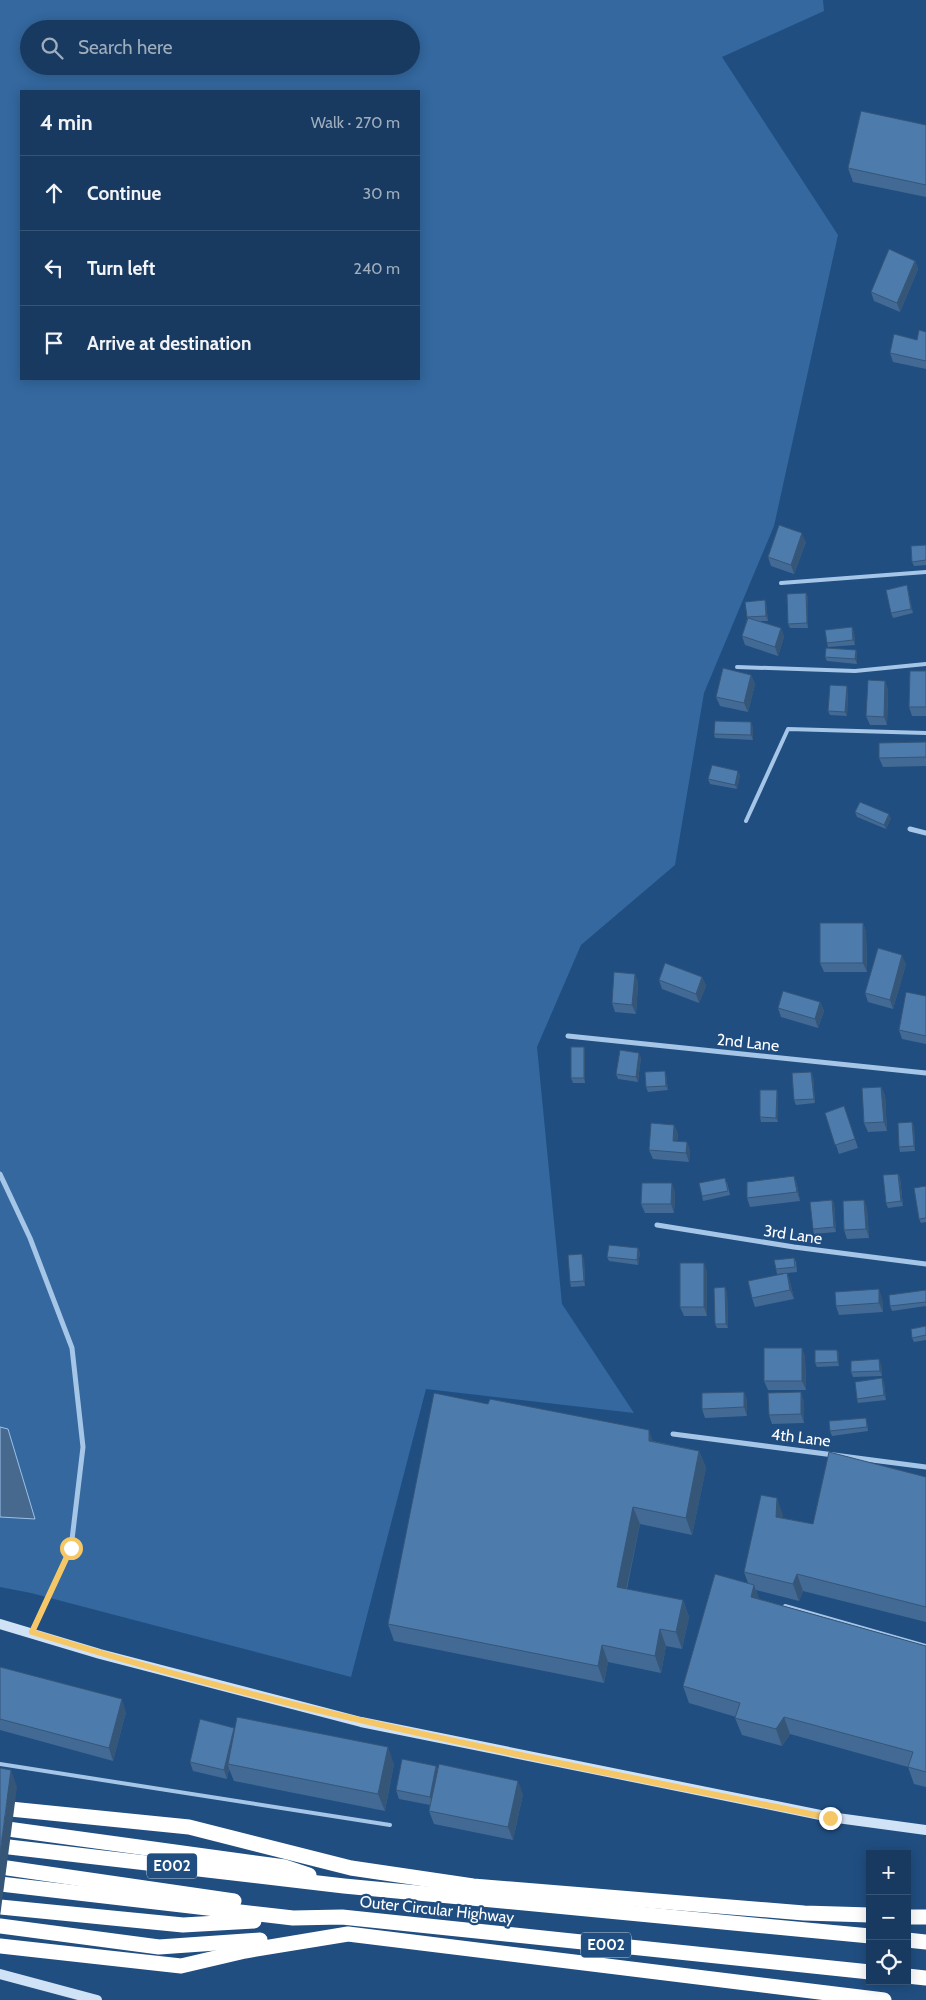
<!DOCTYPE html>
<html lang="en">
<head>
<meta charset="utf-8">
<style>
  body { margin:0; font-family:Cabin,sans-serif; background:#25456a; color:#f1f3f6 }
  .controls { position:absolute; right:15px; bottom:15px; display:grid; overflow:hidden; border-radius:0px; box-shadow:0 2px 12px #0003 }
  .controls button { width:45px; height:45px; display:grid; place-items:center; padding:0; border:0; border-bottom:1px solid #365476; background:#183a61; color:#f1f3f6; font:25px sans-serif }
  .stop { position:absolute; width:15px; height:15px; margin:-11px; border:4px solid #f5c767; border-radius:50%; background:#fff }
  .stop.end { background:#f5c767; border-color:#fff; box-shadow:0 1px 5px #0008 }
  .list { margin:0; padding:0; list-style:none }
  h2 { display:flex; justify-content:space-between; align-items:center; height:65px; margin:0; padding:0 20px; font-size:21px }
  h2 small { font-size:16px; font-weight:400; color:#9fadbd }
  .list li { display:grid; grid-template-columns:32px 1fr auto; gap:15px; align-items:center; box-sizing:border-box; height:75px; padding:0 20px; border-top:1px solid #365476 }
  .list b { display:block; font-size:19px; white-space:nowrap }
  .list em { font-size:16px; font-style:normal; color:#9fadbd }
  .icon { flex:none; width:28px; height:28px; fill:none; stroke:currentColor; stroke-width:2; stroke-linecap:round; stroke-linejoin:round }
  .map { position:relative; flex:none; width:926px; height:2000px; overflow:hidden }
  .search { position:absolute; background:#183a61; box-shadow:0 2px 12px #0003; left:20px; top:20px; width:400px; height:55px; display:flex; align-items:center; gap:12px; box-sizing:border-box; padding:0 18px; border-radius:28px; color:#9fadbd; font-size:19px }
  .panel { position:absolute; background:#183a61; box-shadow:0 2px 12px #0003; left:20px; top:90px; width:400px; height:290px; border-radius:0px }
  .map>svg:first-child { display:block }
  .green { fill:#34689f; fill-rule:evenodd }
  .water { fill:#48698e; stroke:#9ac1e9 }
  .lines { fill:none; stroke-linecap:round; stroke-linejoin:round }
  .lane { stroke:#a6c6e8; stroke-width:4 }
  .street { stroke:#a6c6e8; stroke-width:5 }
  .secondary { stroke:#d0e2f6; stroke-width:10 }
  .highway { stroke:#fff; stroke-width:15 }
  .wall { fill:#426a94 }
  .shaded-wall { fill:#365678 }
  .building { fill:#4d7bac; stroke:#365678 }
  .route { stroke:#f5c767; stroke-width:6 }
  .labels { text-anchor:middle; stroke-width:4.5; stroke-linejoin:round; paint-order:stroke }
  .shield { fill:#204e81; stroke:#bccad9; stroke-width:1 }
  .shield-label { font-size:15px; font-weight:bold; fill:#fff }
  .street-label { font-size:16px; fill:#fff; stroke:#204e81 }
</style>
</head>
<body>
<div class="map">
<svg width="926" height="2000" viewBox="0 0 926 2000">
  <rect width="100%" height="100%" fill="#204e81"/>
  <path class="green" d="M0 0H823L824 11 722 57 838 235 774 526 704 693 675 865 581 945 537 1047 562 1304 634 1413 426 1389 351 1677 31 1593 0 1587ZM29 29H411V66H29ZM21 91H419V379H21Z"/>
  <path class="water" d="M0 1427 8 1429 35 1519 0 1517Z"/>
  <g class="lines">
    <g class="lane">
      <path d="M781 583 926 572"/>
      <path d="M737 667 855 671 926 664"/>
      <path d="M746 821 788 729 926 733"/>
      <path d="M785 1606 926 1646"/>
      <path d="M0 1764 390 1825"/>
    </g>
    <g class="street">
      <path d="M910 829 926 833"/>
      <path d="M568 1036 926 1073"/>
      <path d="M0 1174 30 1238 72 1348 83 1447 71 1548 32 1632"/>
      <path d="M657 1225 794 1247 926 1264"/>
      <path d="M673 1434 926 1467"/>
    </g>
    <g class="secondary">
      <path d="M0 1624 100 1654 361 1722 830 1817 926 1830"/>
      <path d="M0 1974 97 2000"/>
    </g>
    <g class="highway">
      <path d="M0 1808 189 1827 351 1868 473 1886 804 1913 870 1915"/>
      <path d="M0 1828 285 1867 309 1875"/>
      <path d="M0 1846 344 1886 870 1936"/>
      <path d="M0 1867 234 1901"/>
      <path d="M0 1884 293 1918 342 1917 870 1972"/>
      <path d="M0 1907 183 1925 254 1921"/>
      <path d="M907 1917H926"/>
      <path d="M0 1926 159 1947 260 1940"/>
      <path d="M907 1940 926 1942"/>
      <path d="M0 1946 181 1966 245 1951 348 1934 884 2000"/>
      <path d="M907 1976 926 1978"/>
    </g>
  </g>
  <g class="wall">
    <path d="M926 125V197L853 182 848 168Z"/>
    <path d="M915 261 918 269 900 312 874 301 871 292Z"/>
    <path d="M926 332V369L893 362 890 353 917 340Z"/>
    <path d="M806 542 794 574 771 566 768 557Z"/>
    <path d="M926 545V565L914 566 912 562Z"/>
    <path d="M908 590 913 613 893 618 891 613Z"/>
    <path d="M806 593 808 598V628H790L788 624Z"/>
    <path d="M765 600 766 604 768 621H759L781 628 784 637 778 656 745 645 742 636 747 619V617Z"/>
    <path d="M852 627 854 632 855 645 828 647 827 643Z"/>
    <path d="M856 650 857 655V664L827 661 825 657Z"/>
    <path d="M926 671V716H912L909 707Z"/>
    <path d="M751 675 755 684 748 712 720 706 716 697Z"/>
    <path d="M885 681 888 690 887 725H870L866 716Z"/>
    <path d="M848 691 847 716 830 715 828 711Z"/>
    <path d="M753 727V740L715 738 714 734Z"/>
    <path d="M926 742V766L883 767 879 758Z"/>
    <path d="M740 775 737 789 710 784 708 779Z"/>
    <path d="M855 812 891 818 886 829 857 817Z"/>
    <path d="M863 923 866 932 867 972H824L820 963Z"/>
    <path d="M906 964 893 1009 868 1002 865 993Z"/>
    <path d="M635 974 638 983 636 1014 615 1012 612 1003Z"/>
    <path d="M702 977 706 986 699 1003 662 989 659 980Z"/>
    <path d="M926 996V1044L902 1039 899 1030Z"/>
    <path d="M820 1002 824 1011 818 1028 781 1017 778 1008Z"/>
    <path d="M584 1047 585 1051V1083H573L571 1078Z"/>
    <path d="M641 1057 638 1082 618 1079 616 1074Z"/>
    <path d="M666 1075 668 1090 648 1092 646 1087Z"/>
    <path d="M813 1076 815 1103 796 1105 794 1100Z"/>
    <path d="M881 1087 885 1096 887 1131 868 1132 864 1123Z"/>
    <path d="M778 1094V1122H761L760 1117Z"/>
    <path d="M844 1106 858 1148 839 1154 825 1113Z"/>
    <path d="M912 1122 914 1127 915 1151 900 1152 899 1147Z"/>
    <path d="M674 1125 678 1134 677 1141 687 1142 690 1151 689 1162 653 1159 649 1150Z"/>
    <path d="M898 1174 900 1178 903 1206 888 1208 886 1203Z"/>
    <path d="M794 1176 797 1185 800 1201 750 1207 747 1198Z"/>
    <path d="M727 1182 730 1195 703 1201 702 1196Z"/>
    <path d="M926 1186V1222L921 1223 919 1219Z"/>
    <path d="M675 1192 674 1213H645L641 1204Z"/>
    <path d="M832 1200 834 1204 836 1232 814 1234 813 1229Z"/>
    <path d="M864 1200 867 1209 869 1238 847 1239 844 1230Z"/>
    <path d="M640 1252 638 1265 609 1261 607 1257Z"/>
    <path d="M794 1258 796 1262 797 1272 787 1273 790 1282 794 1299 755 1307 752 1298 784 1273 777 1274 776 1269Z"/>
    <path d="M584 1259 585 1286 571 1287 570 1282Z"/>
    <path d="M707 1272V1316H684L680 1307Z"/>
    <path d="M926 1290V1306L892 1311 890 1306Z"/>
    <path d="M727 1292 728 1328H717L715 1324Z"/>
    <path d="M882 1298 883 1312 839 1315 836 1306Z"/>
    <path d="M926 1326V1340L914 1342 912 1338Z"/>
    <path d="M802 1348 805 1357 806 1390H768L764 1381Z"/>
    <path d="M837 1350 839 1354V1366L817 1367 815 1363Z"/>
    <path d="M881 1364 882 1376 853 1377 851 1372Z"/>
    <path d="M882 1378 884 1383 886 1400 858 1403 857 1399Z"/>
    <path d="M744 1392 747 1401V1416L705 1418 702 1409Z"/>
    <path d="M804 1401V1423L772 1424 769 1415Z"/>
    <path d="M867 1422 868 1431 832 1436 830 1431Z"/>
    <path d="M653 1441 699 1451 706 1468 692 1535 640 1524 627 1589 683 1600 689 1617 682 1649 666 1646 661 1673 608 1662 604 1683 394 1641 388 1624Z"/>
    <path d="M926 1477V1622L803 1591 799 1601 756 1590 759 1599 926 1646V1787L914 1784 908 1767 790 1734 782 1746 742 1735 735 1718 736 1717 689 1703 683 1686 748 1583 744 1572 783 1515V1518L813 1524Z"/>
    <path d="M0 1667 126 1712 113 1761 0 1730Z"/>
    <path d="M235 1729 394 1764 385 1811 234 1781 229 1769 227 1779 193 1771 190 1762Z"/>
    <path d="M436 1766 438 1769 523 1794 513 1840 434 1824 429 1811 430 1805 399 1799 396 1790Z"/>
  </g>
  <g class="shaded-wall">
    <path d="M915 261 918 269 900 312 897 303Z"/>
    <path d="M802 533 806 542 794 574 791 565Z"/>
    <path d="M907 585 908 590 913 613 911 609Z"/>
    <path d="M806 593 808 598V628L807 623Z"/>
    <path d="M765 600 766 604 768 621 766 616Z"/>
    <path d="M852 627 854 632 855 645 853 640Z"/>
    <path d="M781 628 784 637 778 656 775 647Z"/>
    <path d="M856 650 857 655V664L855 659Z"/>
    <path d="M751 675 755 684 748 712 744 703Z"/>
    <path d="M885 681 888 690 887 725 884 717Z"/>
    <path d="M847 686 848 691 847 716 845 712Z"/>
    <path d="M751 722 753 727V740L751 735Z"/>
    <path d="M738 771 740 775 737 789 735 785Z"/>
    <path d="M889 814 891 818 886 829 884 825Z"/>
    <path d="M863 923 866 932 867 972 863 963Z"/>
    <path d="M902 955 906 964 893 1009 890 1000Z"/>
    <path d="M635 974 638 983 636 1014 632 1005Z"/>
    <path d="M702 977 706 986 699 1003 696 994Z"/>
    <path d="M820 1002 824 1011 818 1028 815 1019Z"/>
    <path d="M584 1047 585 1051V1083L584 1078Z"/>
    <path d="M639 1053 641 1057 638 1082 636 1077Z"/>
    <path d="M665 1071 666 1075 668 1090 666 1086Z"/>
    <path d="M811 1072 813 1076 815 1103 814 1099Z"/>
    <path d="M881 1087 885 1096 887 1131 884 1122Z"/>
    <path d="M777 1090 778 1094V1122L776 1118Z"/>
    <path d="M912 1122 914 1127 915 1151 914 1146Z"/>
    <path d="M674 1125 678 1134 676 1150 673 1141Z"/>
    <path d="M687 1142 690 1151 689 1162 686 1153Z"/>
    <path d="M898 1174 900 1178 903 1206 901 1201Z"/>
    <path d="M794 1176 797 1185 800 1201 797 1192Z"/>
    <path d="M672 1183 675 1192 674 1213 671 1204Z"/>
    <path d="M832 1200 834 1204 836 1232 834 1227Z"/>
    <path d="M864 1200 867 1209 869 1238 866 1229Z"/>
    <path d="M638 1248 640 1252 638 1265 637 1260Z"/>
    <path d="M582 1254 584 1259 585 1286 584 1281Z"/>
    <path d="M704 1263 707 1272V1316L704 1307Z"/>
    <path d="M787 1273 790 1282 794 1299 790 1290Z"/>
    <path d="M725 1287 727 1292 728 1328 726 1324Z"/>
    <path d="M879 1289 882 1298 883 1312 879 1303Z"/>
    <path d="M802 1348 805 1357 806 1390 802 1381Z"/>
    <path d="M837 1350 839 1354V1366L838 1362Z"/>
    <path d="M879 1359 881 1364 882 1376 880 1371Z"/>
    <path d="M882 1378 884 1383 886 1400 884 1395Z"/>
    <path d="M744 1392 747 1401V1416L744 1407Z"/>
    <path d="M801 1392 804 1401V1423L801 1414Z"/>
    <path d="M649 1430 655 1447 649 1441Z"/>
    <path d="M699 1451 706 1468 692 1535 686 1518Z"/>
    <path d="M777 1498 783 1515 782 1534 776 1517Z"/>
    <path d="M633 1507 640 1524 623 1604 617 1587Z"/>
    <path d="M797 1574 803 1591 799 1601 793 1584Z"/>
    <path d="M754 1585 760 1602 751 1597Z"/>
    <path d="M683 1600 689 1617 682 1649 676 1632Z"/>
    <path d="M660 1629 666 1646 661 1673 655 1656Z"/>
    <path d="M602 1645 608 1662 604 1683 598 1666Z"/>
    <path d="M122 1699 126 1712 113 1761 109 1748Z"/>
    <path d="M784 1717 790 1734 782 1746 776 1729Z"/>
    <path d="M234 1728 237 1736 228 1764 229 1769 227 1779 224 1770Z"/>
    <path d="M388 1747 394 1764 385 1811 378 1794Z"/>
    <path d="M436 1766 440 1775 434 1806 430 1797Z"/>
    <path d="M11 1770 17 1787 0 1917V1853Z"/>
    <path d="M518 1781 523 1794 513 1840 508 1827Z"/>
  </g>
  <g class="building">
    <path d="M861 111 926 125V185L848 168Z"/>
    <path d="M889 249 915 261 897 303 871 292Z"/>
    <path d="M919 330 926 332V361L890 353 894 334 917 340Z"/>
    <path d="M779 525 802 533 791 565 768 557Z"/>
    <path d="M926 545V560L912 562 911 546Z"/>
    <path d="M907 585 911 609 891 613 886 590Z"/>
    <path d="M806 593 807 623 788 624 787 594Z"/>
    <path d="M765 600 766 616 747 617 745 602Z"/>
    <path d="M748 618 781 628 775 647 742 636Z"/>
    <path d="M852 627 853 640 827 643 825 630Z"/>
    <path d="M826 648 856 650 855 659 825 657Z"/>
    <path d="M723 668 751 675 744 703 716 697Z"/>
    <path d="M910 671H926V707H909Z"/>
    <path d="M868 680 885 681 884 717 866 716Z"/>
    <path d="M830 685 847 686 845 712 828 711Z"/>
    <path d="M715 721 751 722V735L714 734Z"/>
    <path d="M926 742V757L879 758V743Z"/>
    <path d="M712 765 738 771 735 785 708 779Z"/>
    <path d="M860 802 889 814 884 825 855 812Z"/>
    <rect x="820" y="923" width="43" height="40"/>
    <path d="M878 948 902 955 890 1000 865 993Z"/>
    <path d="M665 963 702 977 696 994 659 980Z"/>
    <path d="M614 972 635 974 632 1005 612 1003Z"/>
    <path d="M783 991 820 1002 815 1019 778 1008Z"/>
    <path d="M906 992 926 996V1036L899 1030Z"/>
    <rect x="571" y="1047" width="13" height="31"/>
    <path d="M620 1050 639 1053 636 1077 616 1074Z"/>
    <path d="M665 1071 666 1086 646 1087 645 1072Z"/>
    <path d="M811 1072 814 1099 794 1100 792 1073Z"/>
    <path d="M881 1087 884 1122 864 1123 862 1088Z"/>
    <path d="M760 1090H777L776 1118 760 1117Z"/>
    <path d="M844 1106 855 1139 835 1145 825 1113Z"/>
    <path d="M912 1122 914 1146 899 1147 898 1123Z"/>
    <path d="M651 1123 674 1125 673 1141 687 1142 686 1153 649 1150Z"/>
    <path d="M898 1174 901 1201 886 1203 883 1175Z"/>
    <path d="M794 1176 797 1192 747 1198V1182Z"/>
    <path d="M725 1178 728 1191 702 1196 699 1183Z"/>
    <path d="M642 1183H672L671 1204H641Z"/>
    <path d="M926 1186V1218L919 1219 914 1188Z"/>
    <path d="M832 1200 834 1227 813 1229 810 1202Z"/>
    <path d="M864 1200 866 1229 844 1230 843 1201Z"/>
    <path d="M609 1245 638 1248 637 1260 607 1257Z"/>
    <path d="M582 1254 584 1281 570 1282 568 1255Z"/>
    <path d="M794 1258 795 1267 776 1269 774 1260Z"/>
    <rect x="680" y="1263" width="24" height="44"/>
    <path d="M787 1273 790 1290 752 1298 748 1281Z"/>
    <path d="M725 1287 726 1324H715L714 1288Z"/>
    <path d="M879 1289V1303L836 1306 835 1292Z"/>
    <path d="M926 1290V1302L890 1306 889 1295Z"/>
    <path d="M926 1326V1335L912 1338 911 1329Z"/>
    <rect x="764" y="1348" width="38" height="33"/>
    <path d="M815 1350H837L838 1362 815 1363Z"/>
    <path d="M879 1359 880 1371 851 1372V1361Z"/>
    <path d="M882 1378 884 1395 857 1399 855 1382Z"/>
    <path d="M744 1392V1407L702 1409V1393Z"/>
    <path d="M801 1392V1414L769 1415 768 1393Z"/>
    <path d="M434 1393 488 1404 490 1399 649 1430V1441L699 1451 686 1518 633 1507 617 1587 683 1600 676 1632 660 1629 655 1656 602 1645 598 1666 388 1624Z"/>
    <path d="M866 1418 867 1427 830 1431 829 1421Z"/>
    <path d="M829 1452 926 1477V1607L797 1574 793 1584 744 1572 761 1495 777 1498 776 1517 813 1524Z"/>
    <path d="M715 1574 754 1585 751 1597 926 1646V1772L908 1767 913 1752 784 1717 776 1729 735 1718 740 1703 683 1686Z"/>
    <path d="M0 1667 122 1699 109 1748 0 1719Z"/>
    <path d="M237 1717 388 1747 378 1794 228 1764Z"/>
    <path d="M200 1719 234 1728 224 1770 190 1762Z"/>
    <path d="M402 1759 436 1766 430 1797 396 1790Z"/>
    <path d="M439 1764 518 1781 508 1827 429 1811Z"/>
    <path d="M0 1768 11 1770 0 1853Z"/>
  </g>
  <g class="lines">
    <path class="route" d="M71 1548 32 1632C293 1715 563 1763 830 1818"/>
  </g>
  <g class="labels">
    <g class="shield">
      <rect x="147" y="1853.5" width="50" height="25" rx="4"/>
      <rect x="581" y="1932.5" width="50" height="25" rx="4"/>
    </g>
    <g class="shield-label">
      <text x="172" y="1871">E002</text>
      <text x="606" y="1950">E002</text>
    </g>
    <g class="street-label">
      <text transform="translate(748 1042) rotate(6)" y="6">2nd Lane</text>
      <text transform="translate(793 1234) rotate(8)" y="6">3rd Lane</text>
      <text transform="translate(801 1437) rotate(7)" y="6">4th Lane</text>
      <text transform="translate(437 1909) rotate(6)" y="6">Outer Circular Highway</text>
    </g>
  </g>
</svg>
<div class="controls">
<button>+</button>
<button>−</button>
<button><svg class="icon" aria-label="locate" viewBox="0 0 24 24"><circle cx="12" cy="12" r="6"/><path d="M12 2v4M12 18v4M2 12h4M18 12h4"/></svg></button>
</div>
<div class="stop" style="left:71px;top:1548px"></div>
<div class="stop end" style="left:830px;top:1818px"></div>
<div class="search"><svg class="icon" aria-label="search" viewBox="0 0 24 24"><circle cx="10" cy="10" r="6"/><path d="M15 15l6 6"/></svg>Search here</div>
<section class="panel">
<h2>4 min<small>Walk · 270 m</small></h2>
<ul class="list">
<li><svg class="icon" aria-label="ahead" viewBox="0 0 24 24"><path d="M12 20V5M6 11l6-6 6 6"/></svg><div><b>Continue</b></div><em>30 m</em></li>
<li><svg class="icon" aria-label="left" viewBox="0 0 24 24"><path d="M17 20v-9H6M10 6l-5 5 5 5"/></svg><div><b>Turn left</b></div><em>240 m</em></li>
<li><svg class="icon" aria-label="arrive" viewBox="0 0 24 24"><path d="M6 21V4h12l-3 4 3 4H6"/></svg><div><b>Arrive at destination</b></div></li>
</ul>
</section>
</div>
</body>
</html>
